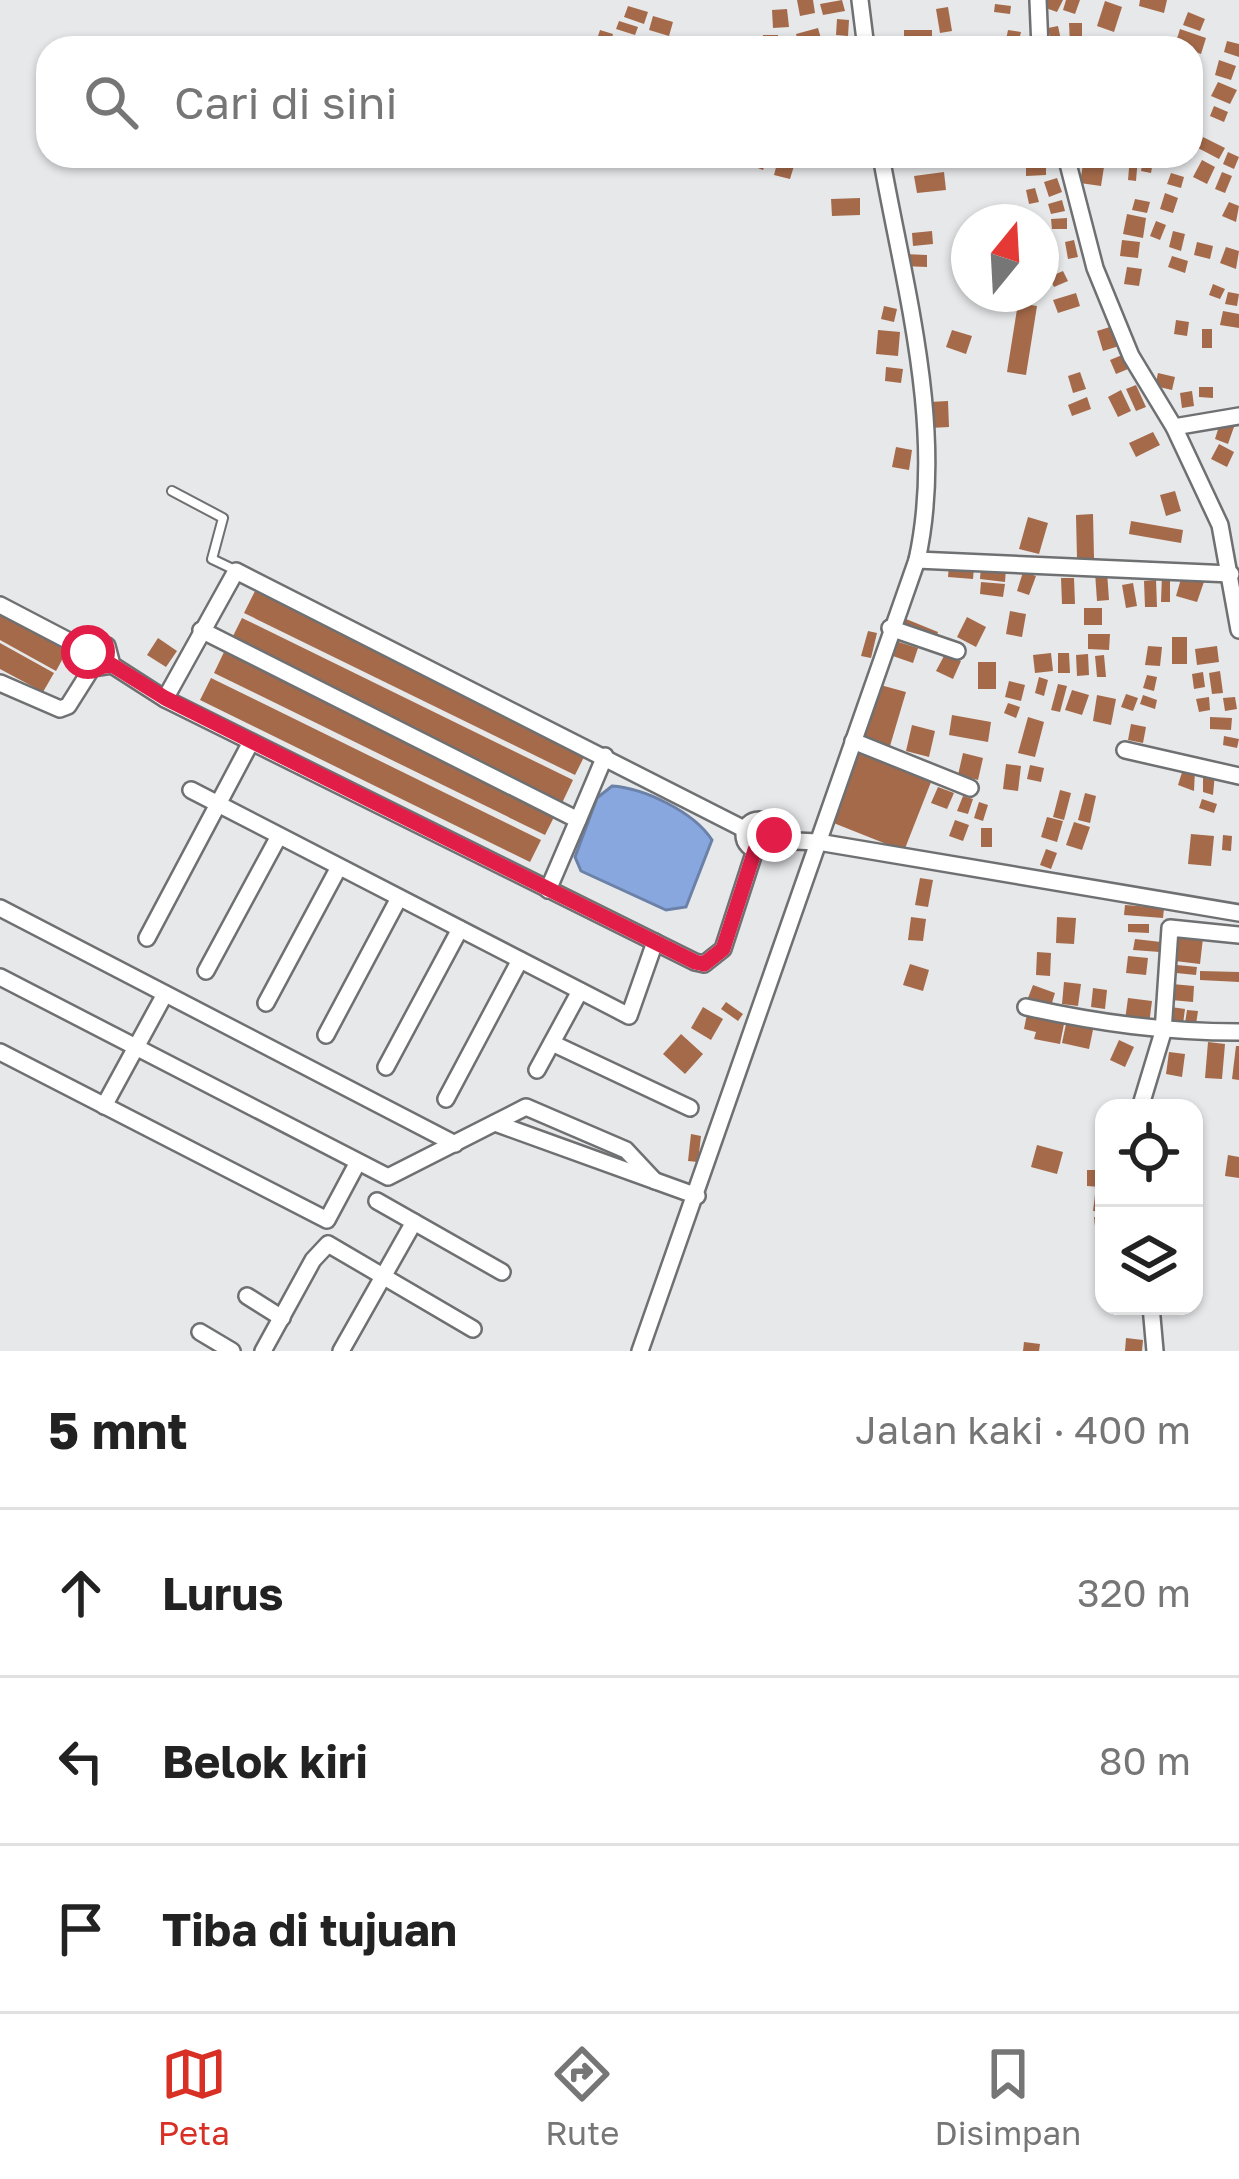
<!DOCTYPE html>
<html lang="id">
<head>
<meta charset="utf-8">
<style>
  body { margin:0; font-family:"Golos Text",sans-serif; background:#f6f6f6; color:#222 }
  .controls { position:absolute; right:36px; bottom:36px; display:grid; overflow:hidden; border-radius:24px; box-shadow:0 3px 9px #0004 }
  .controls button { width:108px; height:108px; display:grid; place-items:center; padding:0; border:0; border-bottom:3px solid #e0e0e0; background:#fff; color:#222; font:60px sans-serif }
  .compass { position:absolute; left:951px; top:204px; width:108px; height:108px; border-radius:50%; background:#fff; box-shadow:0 3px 9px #0004; rotate:18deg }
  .stop { position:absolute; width:36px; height:36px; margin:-27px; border:9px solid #e11d48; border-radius:50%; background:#fff }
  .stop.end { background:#e11d48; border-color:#fff; box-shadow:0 3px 12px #0008 }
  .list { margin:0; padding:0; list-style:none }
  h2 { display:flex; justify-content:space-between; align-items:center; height:156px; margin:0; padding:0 48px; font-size:51px }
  h2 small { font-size:39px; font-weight:400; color:#767676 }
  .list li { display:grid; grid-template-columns:78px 1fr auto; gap:36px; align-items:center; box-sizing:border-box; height:168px; padding:0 48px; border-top:3px solid #e0e0e0 }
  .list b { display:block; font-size:45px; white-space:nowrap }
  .list em { font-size:39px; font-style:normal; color:#767676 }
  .icon { flex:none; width:66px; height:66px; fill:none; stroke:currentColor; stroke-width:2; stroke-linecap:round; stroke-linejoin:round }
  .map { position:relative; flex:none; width:1239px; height:1351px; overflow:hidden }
  .search { position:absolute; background:#fff; box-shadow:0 3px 9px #0004; left:36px; right:36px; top:36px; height:132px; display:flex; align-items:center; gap:30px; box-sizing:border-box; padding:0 42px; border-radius:36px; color:#767676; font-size:45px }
  .sheet { height:660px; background:#fff }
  nav { display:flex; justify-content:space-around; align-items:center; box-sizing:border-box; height:168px; border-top:3px solid #e0e0e0; background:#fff; font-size:33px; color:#767676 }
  nav a { display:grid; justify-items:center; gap:6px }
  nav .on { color:#d93025 }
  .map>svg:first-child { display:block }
  .water { fill:#87a7de; stroke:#6b81a8; stroke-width:3 }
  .building { fill:#a56a4a }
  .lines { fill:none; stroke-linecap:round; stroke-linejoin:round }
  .service-casing { stroke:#6f7072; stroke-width:12 }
  .minor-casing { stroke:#6f7072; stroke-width:20 }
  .service { stroke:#fff; stroke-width:8 }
  .minor { stroke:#fff; stroke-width:15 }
  .route { stroke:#e11d48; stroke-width:15 }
</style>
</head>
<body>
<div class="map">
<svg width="1239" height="1351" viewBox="0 0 1239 1351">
  <rect width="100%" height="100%" fill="#e7e8ea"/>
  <path class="water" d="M612 786C644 788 694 812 712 840L686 907 666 910 581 871 575 857 597 798Z"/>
  <g class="building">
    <path d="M797 0H813L815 13 800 16Z"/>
    <path d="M842 0 845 11 823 15 820 4Z"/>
    <path d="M1046 0H1063L1057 12 1043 7Z"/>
    <path d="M1066 0H1080L1075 14 1063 10Z"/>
    <path d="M1140 0H1167L1164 13 1139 6Z"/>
    <path d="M1105 1 1122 7 1114 32 1097 26Z"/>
    <path d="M995 4 1011 6 1010 14 994 12Z"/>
    <path d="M628 6 648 12 644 24 624 17Z"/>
    <path d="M948 7 952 31 940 33 936 9Z"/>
    <path d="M787 9 789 27 773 28 772 10Z"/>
    <path d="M1188 12 1205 19 1200 31 1183 25Z"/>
    <path d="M653 16 673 22 669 36 649 30Z"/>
    <path d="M837 19 849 20 848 36 836 35Z"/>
    <path d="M619 21 638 27 635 35 616 29Z"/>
    <path d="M1069 23H1082V45H1070Z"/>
    <path d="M1058 26 1061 40 1051 42 1048 28Z"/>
    <path d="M818 28 822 42 800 48 796 34Z"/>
    <path d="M1180 29 1206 38 1201 54 1175 45Z"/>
    <path d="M600 30 613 34 609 48H594Z"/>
    <rect x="904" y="30" width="28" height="12"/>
    <path d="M1008 30 1021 32 1017 48 1005 45Z"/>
    <path d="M763 35H778L777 48H762Z"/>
    <path d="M1227 41 1239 44V57L1224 52Z"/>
    <path d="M1219 60 1236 66 1231 80 1215 75Z"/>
    <path d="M1218 82 1237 90 1230 104 1211 96Z"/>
    <path d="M1214 106 1228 112 1224 122 1210 116Z"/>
    <path d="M1203 137 1225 148 1219 159 1198 148Z"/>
    <path d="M1228 152 1239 157 1234 169 1223 164Z"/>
    <path d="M697 156H727L725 165Z"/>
    <path d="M748 156H768L763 170 745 163Z"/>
    <path d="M779 156H797L790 179 774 175Z"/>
    <path d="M892 156H919L920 166 893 168Z"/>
    <path d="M927 156H966V162L928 165Z"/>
    <path d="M1144 156H1154L1151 173 1141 171Z"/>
    <path d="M1130 157H1138L1136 181 1128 180Z"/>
    <path d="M1026 159H1046V175L1026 176Z"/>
    <path d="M1202 160 1215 167 1207 184 1193 177Z"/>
    <path d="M1083 164 1104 167 1101 186 1080 183Z"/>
    <path d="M944 172 946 190 917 193 914 176Z"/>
    <path d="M1222 172 1232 176 1225 193 1215 189Z"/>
    <path d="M1171 173 1184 177 1181 188 1167 184Z"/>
    <path d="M1057 178 1062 192 1049 197 1044 182Z"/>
    <path d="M1035 188 1039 202 1029 204 1026 190Z"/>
    <path d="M1165 193 1178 198 1173 213 1160 209Z"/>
    <path d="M860 198V215L832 216 831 199Z"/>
    <path d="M1135 199 1150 202 1147 213 1132 210Z"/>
    <path d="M1062 200 1065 211 1051 214 1048 204Z"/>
    <path d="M1229 202 1239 206 1236 222 1222 216Z"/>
    <path d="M1127 214 1146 218 1143 238 1123 234Z"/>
    <path d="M1067 218V229H1052L1051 219Z"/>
    <path d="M1156 221 1166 225 1160 240 1150 236Z"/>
    <path d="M932 231 933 244 913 246 912 233Z"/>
    <path d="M1173 231 1185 234 1181 251 1169 247Z"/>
    <path d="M1074 240 1078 257 1068 259 1065 242Z"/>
    <path d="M1122 240 1140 242 1138 258 1120 256Z"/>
    <path d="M1197 242 1213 246 1210 259 1194 255Z"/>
    <path d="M1226 247 1239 251 1236 269 1220 263Z"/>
    <path d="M1045 251H1057L1058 266 1046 267Z"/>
    <path d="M904 254 927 255V267L903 266Z"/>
    <path d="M1172 256 1188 261 1185 273 1168 267Z"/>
    <path d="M1127 267 1142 269 1139 286 1124 284Z"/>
    <path d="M1063 271 1068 281 1054 287 1049 277Z"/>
    <path d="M1213 284 1225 289 1220 299 1209 295Z"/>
    <path d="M1228 292 1239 294 1237 306 1225 304Z"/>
    <path d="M1076 293 1080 306 1058 313 1053 300Z"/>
    <path d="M1018 303 1037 306 1026 375 1007 372Z"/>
    <path d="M884 306 897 309 894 322 881 319Z"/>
    <path d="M1223 311 1239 314V328L1220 325Z"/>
    <path d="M1176 320 1189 322 1187 336 1174 334Z"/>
    <path d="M1113 326 1119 346 1103 351 1097 331Z"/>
    <rect x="1202" y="329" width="10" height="19"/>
    <path d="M878 330 900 332 898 356 876 354Z"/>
    <path d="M952 330 972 336 966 354 946 347Z"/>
    <path d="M1122 355 1128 369 1116 374 1110 360Z"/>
    <path d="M886 367 903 369 901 383 885 381Z"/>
    <path d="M1080 372 1086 389 1073 393 1068 376Z"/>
    <path d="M1158 373 1175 377 1172 390 1155 386Z"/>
    <path d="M1136 385 1146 407 1136 411 1126 389Z"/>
    <path d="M1199 387H1213V398L1199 397Z"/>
    <path d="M1121 390 1131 411 1118 417 1108 397Z"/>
    <path d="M1192 391 1194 406 1182 408 1180 393Z"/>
    <path d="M1087 397 1091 409 1072 416 1068 405Z"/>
    <path d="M948 401 949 427 930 428 929 402Z"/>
    <path d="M1221 420 1235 424 1228 444 1215 439Z"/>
    <path d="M1153 432 1160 445 1136 457 1129 443Z"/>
    <path d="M1219 444 1234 452 1227 467 1211 459Z"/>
    <path d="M896 447 912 450 909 470 892 467Z"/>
    <path d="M1175 491 1181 511 1166 516 1160 495Z"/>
    <path d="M1093 514 1094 558H1077L1076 515Z"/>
    <path d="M1028 517 1048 523 1039 554 1019 549Z"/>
    <path d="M1131 521 1183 530 1181 543 1129 534Z"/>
    <path d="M949 564 974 567 973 579 948 577Z"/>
    <path d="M981 565 1006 568 1005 582 980 579Z"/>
    <path d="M1023 572 1036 576 1029 595 1017 591Z"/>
    <path d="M1095 572H1107L1109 600 1097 601Z"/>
    <path d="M1183 572 1205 579 1197 602 1176 596Z"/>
    <path d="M1162 574H1170V602H1161Z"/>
    <path d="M1061 578H1074L1075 604H1062Z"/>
    <path d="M1156 580 1157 607H1145L1144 581Z"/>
    <path d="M981 582 1005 584 1003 597 980 594Z"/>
    <path d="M1133 583 1137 606 1126 608 1122 585Z"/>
    <path d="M255 591 586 753 575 775 244 613Z"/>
    <rect x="1084" y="608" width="18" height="17"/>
    <path d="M1010 611 1026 614 1022 637 1006 634Z"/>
    <path d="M0 614 67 651 56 671 0 640Z"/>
    <path d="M967 617 986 627 976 647 957 637Z"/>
    <path d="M242 618 573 780 562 803 231 640Z"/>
    <path d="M906 619 938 632 936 637 904 624Z"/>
    <path d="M868 631 877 633 871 658 861 656Z"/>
    <path d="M1088 634H1110L1109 650 1088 649Z"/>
    <rect x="1172" y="637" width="15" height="27"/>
    <path d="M158 638 177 651 166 667 147 655Z"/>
    <path d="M892 640 918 648 913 663 887 654Z"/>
    <path d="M0 643 54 673 43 692 0 669Z"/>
    <path d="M1148 646 1162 647 1160 666 1145 665Z"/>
    <path d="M1217 646 1219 662 1197 665 1195 649Z"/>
    <path d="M225 650 556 813 545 835 214 673Z"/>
    <path d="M1051 653 1053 671 1035 673 1033 655Z"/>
    <path d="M1058 653H1069L1070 673H1058Z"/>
    <path d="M945 654 961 661 953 679 936 671Z"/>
    <path d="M1088 654 1089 675 1077 676 1076 655Z"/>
    <path d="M1104 655 1106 677H1097L1095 656Z"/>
    <rect x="978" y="662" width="18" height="27"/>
    <path d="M1220 671 1223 693 1212 694 1209 673Z"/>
    <path d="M1203 672 1205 687 1194 689 1192 674Z"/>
    <path d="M1147 675 1157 677 1154 691 1143 688Z"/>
    <path d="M1039 677 1048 680 1044 696 1035 693Z"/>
    <path d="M211 678 541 840 530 862 200 700Z"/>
    <path d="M1009 681 1025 685 1021 701 1005 697Z"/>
    <path d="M873 683 906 692 890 746 858 737Z"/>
    <path d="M1058 684 1067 686 1060 712 1051 710Z"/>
    <path d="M1072 690 1089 695 1082 715 1065 710Z"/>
    <path d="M1126 694 1138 698 1133 711 1121 707Z"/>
    <path d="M1097 695 1116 699 1111 725 1093 721Z"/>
    <path d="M1143 695 1157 700 1155 709 1140 704Z"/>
    <path d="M1209 697 1210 710 1199 712 1196 699Z"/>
    <path d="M1235 697 1237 709 1225 711 1223 698Z"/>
    <path d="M1008 703 1020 707 1016 718 1004 713Z"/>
    <path d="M952 715 991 722 988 742 949 735Z"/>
    <path d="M1028 717 1044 722 1035 757 1018 753Z"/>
    <path d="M1210 717 1232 718 1231 730 1210 729Z"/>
    <path d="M1131 724 1146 727 1143 743 1128 740Z"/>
    <path d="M912 725 935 731 929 757 906 751Z"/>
    <path d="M1224 736 1239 739 1237 748 1223 745Z"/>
    <path d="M860 749 933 777 904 851 831 822Z"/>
    <path d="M963 753 983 758 978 780 958 775Z"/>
    <path d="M1006 764 1021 766 1018 791 1003 789Z"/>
    <path d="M1030 765 1044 768 1041 782 1027 779Z"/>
    <path d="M1184 766 1195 770 1194 791 1178 785Z"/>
    <path d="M1203 771 1215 773 1213 795 1203 792Z"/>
    <path d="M938 787 954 793 947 809 931 803Z"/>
    <path d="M1060 790 1071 793 1064 820 1053 817Z"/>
    <path d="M1085 793 1096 796 1090 823 1078 820Z"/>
    <path d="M963 796 973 799 968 814 957 811Z"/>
    <path d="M1202 799 1217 804 1214 813 1199 808Z"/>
    <path d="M979 802 988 805 983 821 974 818Z"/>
    <path d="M1047 817 1063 821 1057 842 1041 837Z"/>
    <path d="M955 820 969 825 963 841 949 836Z"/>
    <path d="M1074 822 1090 827 1082 850 1066 845Z"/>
    <rect x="981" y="828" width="11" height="19"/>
    <path d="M1191 834 1214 836 1211 866 1188 864Z"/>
    <path d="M1223 835 1232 836 1231 851 1222 850Z"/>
    <path d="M1046 849 1057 853 1051 869 1040 865Z"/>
    <path d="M920 878 933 880 928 907 915 905Z"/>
    <path d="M1125 905 1164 908 1163 918 1124 915Z"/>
    <path d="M911 917 926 919 923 941 908 940Z"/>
    <path d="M1057 917 1076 918 1074 944 1056 943Z"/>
    <path d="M1128 924H1149V933L1128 932Z"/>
    <path d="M1177 935 1203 938 1200 964 1175 961Z"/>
    <path d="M1135 939 1161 942 1160 952 1133 950Z"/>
    <path d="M1037 952 1051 953 1050 976 1036 975Z"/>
    <path d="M1128 956 1148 958 1146 975 1126 973Z"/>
    <path d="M910 964 929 970 923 991 903 985Z"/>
    <path d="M1177 965 1197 967 1196 975 1176 973Z"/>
    <path d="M1200 971 1239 972V982L1200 980Z"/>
    <path d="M1064 982 1081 984 1078 1006 1062 1004Z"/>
    <path d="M1172 984 1194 986 1193 1002 1171 1000Z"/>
    <path d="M1033 985 1055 993 1051 1006 1028 998Z"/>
    <path d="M1093 988 1107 990 1105 1009 1091 1007Z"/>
    <path d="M1128 998 1152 1001 1149 1024 1125 1020Z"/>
    <path d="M726 1002 743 1014 738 1021 721 1009Z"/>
    <path d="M703 1007 723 1019 711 1040 691 1028Z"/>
    <path d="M1171 1007 1185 1009 1183 1024 1169 1022Z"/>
    <path d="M1028 1009 1065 1019 1060 1044 1034 1039 1036 1032 1024 1029Z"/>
    <path d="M1187 1010 1198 1011 1196 1024 1185 1023Z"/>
    <path d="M1067 1019 1094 1025 1089 1049 1062 1043Z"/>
    <path d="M681 1034 703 1054 685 1074 663 1054Z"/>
    <path d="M1119 1040 1134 1047 1125 1067 1110 1060Z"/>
    <path d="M1208 1042 1225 1044 1222 1079 1205 1078Z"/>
    <path d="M1236 1046H1239V1080L1232 1079Z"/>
    <path d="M1169 1052 1185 1054 1182 1077 1166 1074Z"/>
    <path d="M691 1134 701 1136 698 1162 688 1161Z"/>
    <path d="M1037 1145 1063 1152 1057 1174 1031 1167Z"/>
    <path d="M1228 1155 1239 1157V1178L1225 1176Z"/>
    <path d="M1087 1170H1101L1100 1187 1087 1186Z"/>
    <path d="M1095 1195H1104V1211H1093Z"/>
    <path d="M1094 1217H1104V1235L1096 1236Z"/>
    <path d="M1126 1338 1143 1340 1142 1351H1125Z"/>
    <path d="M1024 1342 1040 1344 1039 1351H1023Z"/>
  </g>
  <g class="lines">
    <g class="service-casing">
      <path id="service" d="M172 491 223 518 212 559 235 570"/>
    </g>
    <g class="minor-casing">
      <g id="minor">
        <path d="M860 0 866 48"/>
        <path d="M1038 0 1040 48"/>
        <path d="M1066 156 1095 268 1131 356 1174 427 1220 525 1239 630"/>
        <path d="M1174 427 1239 416"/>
        <path d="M917 560 1231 574"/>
        <path d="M0 605 88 651"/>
        <path d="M890 628 957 651"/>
        <path d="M201 630 578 820 548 890"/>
        <path d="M112 665 107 646 88 651 92 668 112 665 165 699 695 962 704 964 723 949 755 850"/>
        <path d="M0 683 60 709 68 706 92 668"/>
        <path d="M165 699 236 571 744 829"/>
        <path d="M853 741 970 788"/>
        <path d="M1125 750 1239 776"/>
        <path d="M191 790 629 1016 655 942"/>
        <circle cx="759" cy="835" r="15"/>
        <path d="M578 820 605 756"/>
        <path d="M773 840 818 842 1239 913"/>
        <path d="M0 908 455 1144"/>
        <path d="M147 938 251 742"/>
        <path d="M206 971 279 836"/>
        <path d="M0 977 388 1177 526 1107 626 1150 655 1181"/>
        <path d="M266 1003 339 867"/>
        <path d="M1026 1007C1099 1023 1164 1032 1239 1032"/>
        <path d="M326 1035 399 898"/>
        <path d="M552 1043 690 1108"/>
        <path d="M0 1052 327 1220 358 1162"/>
        <path d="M386 1067 460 929"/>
        <path d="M537 1070 580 991"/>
        <path d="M446 1099 520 960"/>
        <path d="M104 1106 165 994"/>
        <path d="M1140 1108 1163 1032 1170 928 1239 935"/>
        <path d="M495 1123 697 1196"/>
        <path d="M377 1201 502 1272"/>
        <path d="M247 1296 282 1318"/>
        <path d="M1151 1306 1155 1351"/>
        <path d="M200 1332 232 1351"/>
        <path d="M263 1351 313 1260 328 1244 473 1329"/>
        <path d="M341 1351 414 1222"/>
        <path d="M640 1351 917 560C946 429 904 286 881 156"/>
      </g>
    </g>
    <use href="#service" class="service"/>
    <use href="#minor" class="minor"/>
  </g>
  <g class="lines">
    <path class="route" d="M88 652 92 668 112 665 165 698 695 962 704 964 723 949 755 850 766 848 774 835"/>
  </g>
</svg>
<div class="controls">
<button><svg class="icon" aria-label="locate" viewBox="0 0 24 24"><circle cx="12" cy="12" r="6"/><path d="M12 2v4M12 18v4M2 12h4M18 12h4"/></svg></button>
<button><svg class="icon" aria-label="layers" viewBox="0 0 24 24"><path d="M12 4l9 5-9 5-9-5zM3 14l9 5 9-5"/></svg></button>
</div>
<svg class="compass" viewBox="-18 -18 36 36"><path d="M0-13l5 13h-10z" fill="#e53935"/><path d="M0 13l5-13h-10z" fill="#767676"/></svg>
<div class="stop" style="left:88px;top:652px"></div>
<div class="stop end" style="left:774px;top:835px"></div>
<div class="search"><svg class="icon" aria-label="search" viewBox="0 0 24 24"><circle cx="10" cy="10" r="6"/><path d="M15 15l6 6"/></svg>Cari di sini</div>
</div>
<section class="sheet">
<h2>5 mnt<small>Jalan kaki · 400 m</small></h2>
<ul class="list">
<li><svg class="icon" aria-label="ahead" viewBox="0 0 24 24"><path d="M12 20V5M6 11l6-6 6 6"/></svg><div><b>Lurus</b></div><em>320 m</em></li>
<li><svg class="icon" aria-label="left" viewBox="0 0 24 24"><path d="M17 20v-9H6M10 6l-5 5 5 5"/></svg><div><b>Belok kiri</b></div><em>80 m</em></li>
<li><svg class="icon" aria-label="arrive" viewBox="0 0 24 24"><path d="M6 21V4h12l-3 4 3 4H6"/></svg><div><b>Tiba di tujuan</b></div></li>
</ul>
</section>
<nav>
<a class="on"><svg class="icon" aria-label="map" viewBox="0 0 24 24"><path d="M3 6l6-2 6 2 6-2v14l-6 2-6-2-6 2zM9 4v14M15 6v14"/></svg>Peta</a>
<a><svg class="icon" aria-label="directions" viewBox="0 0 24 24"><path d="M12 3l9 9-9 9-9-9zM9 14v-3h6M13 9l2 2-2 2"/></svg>Rute</a>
<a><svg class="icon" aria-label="saved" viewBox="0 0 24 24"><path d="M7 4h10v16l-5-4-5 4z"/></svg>Disimpan</a>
</nav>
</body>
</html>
